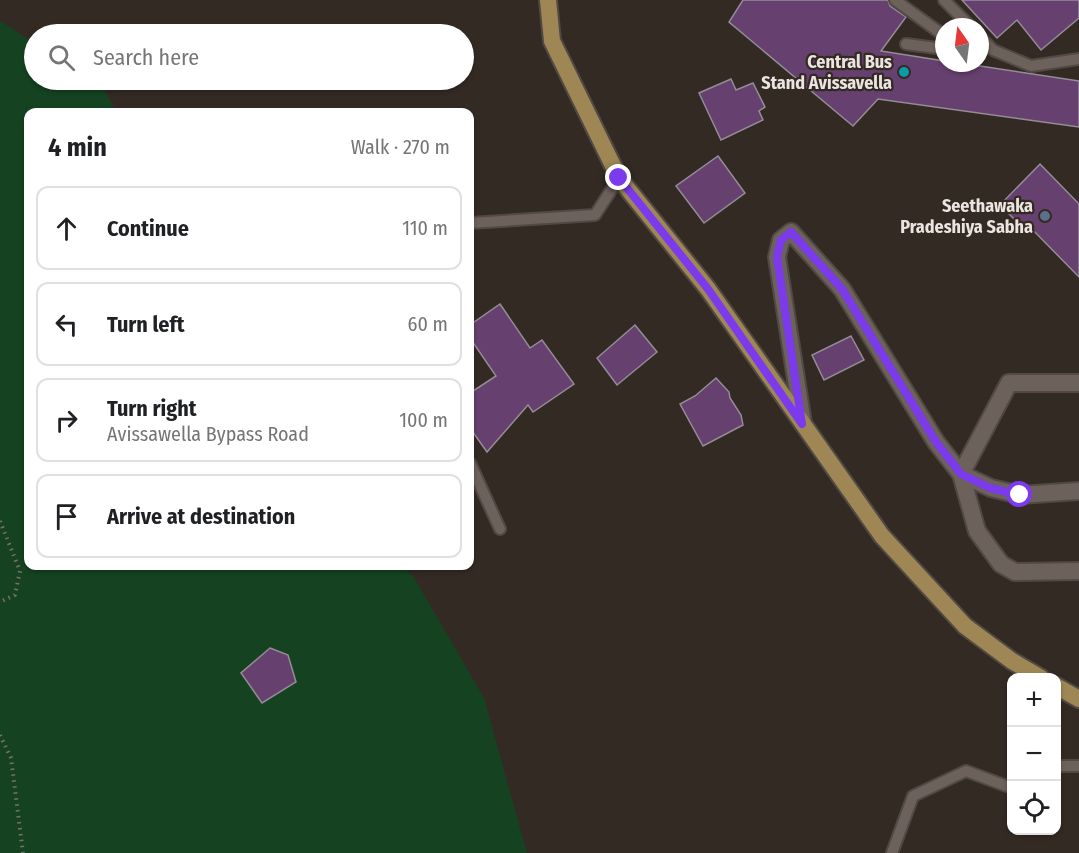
<!DOCTYPE html>
<html lang="en">
<head>
<meta charset="utf-8">
<style>
  body { margin:0; font-family:"Fira Sans Condensed",sans-serif; background:#f6f6f6; color:#202124 }
  .controls { position:absolute; right:18px; bottom:18px; display:grid; overflow:hidden; border-radius:12px; box-shadow:0 2px 4px #0004 }
  .controls button { width:54px; height:54px; display:grid; place-items:center; padding:0; border:0; border-bottom:2px solid #e0e0e0; background:#fff; color:#202124; font:30px sans-serif }
  .compass { position:absolute; left:935px; top:18px; width:54px; height:54px; border-radius:50%; background:#fff; box-shadow:0 2px 4px #0004; rotate:346deg }
  .stop { position:absolute; width:18px; height:18px; margin:-14px; border:4px solid #7c3aed; border-radius:50%; background:#fff }
  .stop.end { background:#7c3aed; border-color:#fff; box-shadow:0 2px 6px #0008 }
  .list { margin:0; padding:0; list-style:none }
  h2 { display:flex; justify-content:space-between; align-items:center; height:78px; margin:0; padding:0 24px; font-size:26px }
  h2 small { font-size:20px; font-weight:400; color:#757577 }
  .list li { display:grid; grid-template-columns:39px 1fr auto; gap:18px; align-items:center; box-sizing:border-box; height:84px; margin:0 12px 12px; padding:0 12px; border:2px solid #e0e0e0; border-radius:12px }
  .list b { display:block; font-size:22px; white-space:nowrap }
  .list p { margin:0; font-size:20px; white-space:nowrap; color:#757577 }
  .list em { font-size:20px; font-style:normal; color:#757577 }
  .icon { flex:none; width:33px; height:33px; fill:none; stroke:currentColor; stroke-width:2; stroke-linecap:round; stroke-linejoin:round }
  .map { position:relative; flex:none; width:1079px; height:853px; overflow:hidden }
  .search { position:absolute; background:#fff; box-shadow:0 2px 4px #0004; left:24px; top:24px; width:450px; height:66px; display:flex; align-items:center; gap:15px; box-sizing:border-box; padding:0 21px; border-radius:33px; color:#757577; font-size:22px }
  .panel { position:absolute; background:#fff; box-shadow:0 2px 4px #0004; left:24px; top:108px; width:450px; height:462px; border-radius:12px }
  .map>svg:first-child { display:block }
  .green { fill:#154321 }
  .building { fill:#66406e; stroke:#948c96; stroke-width:1.5 }
  .lines { fill:none; stroke-linecap:round; stroke-linejoin:round }
  .service-casing { stroke:#514944; stroke-width:14 }
  .minor-casing { stroke:#514944; stroke-width:20 }
  .primary-casing { stroke:#514944; stroke-width:20 }
  .path { stroke:#78706a; stroke-width:4; stroke-dasharray:1.5 4.5; stroke-linecap:butt }
  .service { stroke:#6d615b; stroke-width:10 }
  .minor { stroke:#6d615b; stroke-width:16 }
  .primary { stroke:#9e8754; stroke-width:16 }
  .route { stroke:#7c3aed; stroke-width:8 }
  .culture-dot { fill:#0f9aa8; stroke:#342a24; stroke-width:2 }
  .service-dot { fill:#5c6f8a; stroke:#342a24; stroke-width:2 }
  .labels { text-anchor:middle; stroke-width:4.5; stroke-linejoin:round; paint-order:stroke }
  .poi-label { font-size:18px; font-weight:bold; fill:#ebe4e0; stroke:#342a24; text-anchor:end }
</style>
</head>
<body>
<div class="map">
<svg width="1079" height="853" viewBox="0 0 1079 853">
  <rect width="100%" height="100%" fill="#342a24"/>
  <path class="green" d="M0 21 34 43V80H93L101 85 117 112H28V566H401L413 576 484 698 527 853H0Z"/>
  <g class="building">
    <path d="M743 0H888L890 6 906 17 881 51 944 61V63H960L1079 81V127L878 99 853 126 729 22Z"/>
    <path d="M962 0H1079V18L1041 50 1017 20 997 38Z"/>
    <path d="M731 79 736 90 753 83 765 107 759 111 763 120 721 140 699 93Z"/>
    <path d="M718 156 745 193 704 223 676 186Z"/>
    <path d="M1040 164 1079 204V277L1027 224 1020 225 1000 205Z"/>
    <path d="M500 304 530 348 542 340 574 384 533 412 528 405 487 452 470 428V393L496 376 470 338V325Z"/>
    <path d="M635 325 657 352 617 385 597 358Z"/>
    <path d="M851 336 864 360 824 380 812 355Z"/>
    <path d="M716 378 729 392 730 398 741 415 743 425 703 446 680 404 695 396Z"/>
    <path d="M270 648 288 655 296 682 262 703 241 673Z"/>
  </g>
  <g class="lines">
    <g class="service-casing">
      <g id="service">
        <path d="M895 0 939 32 944 34"/>
        <path d="M944 0 971 27"/>
        <path d="M980 37 993 50 1031 66 1079 59"/>
        <path d="M906 44 944 49"/>
        <path d="M470 223 595 215 619 178"/>
        <path d="M470 463 500 529"/>
        <path d="M1056 766H1079"/>
        <path d="M892 853 913 796 966 771 1012 788"/>
      </g>
    </g>
    <g class="minor-casing">
      <g id="minor">
        <path d="M803 424 777 257 781 240 791 232 842 289 936 442 961 474 977 531 1001 564 1015 572 1079 571"/>
        <path d="M961 474 1009 383H1079"/>
        <path d="M961 474 991 488 1020 495 1079 491"/>
      </g>
    </g>
    <g class="primary-casing">
      <g id="primary">
        <path d="M548 0 552 41 619 178 708 289 882 536 965 626 1012 661 1041 678"/>
        <path d="M1056 686 1079 699"/>
      </g>
    </g>
    <g class="path">
      <path d="M0 521 20 571 15 595 0 602"/>
      <path d="M0 735 11 758 23 853"/>
    </g>
    <use href="#service" class="service"/>
    <use href="#minor" class="minor"/>
    <use href="#primary" class="primary"/>
  </g>
  <g class="lines">
    <path class="route" d="M619 178 708 289 802 424 777 257 781 240 791 232 842 289 936 442 961 474 990 488 1020 495"/>
  </g>
  <circle class="culture-dot" cx="904" cy="72" r="6"/>
  <circle class="service-dot" cx="1045" cy="216" r="6"/>
  <g class="labels">
    <g class="poi-label">
      <text x="892" y="68">Central Bus<tspan x="892" dy="21">Stand Avissavella</tspan></text>
      <text x="1033" y="212">Seethawaka<tspan x="1033" dy="21">Pradeshiya Sabha</tspan></text>
    </g>
  </g>
</svg>
<div class="controls">
<button>+</button>
<button>−</button>
<button><svg class="icon" aria-label="locate" viewBox="0 0 24 24"><circle cx="12" cy="12" r="6"/><path d="M12 2v4M12 18v4M2 12h4M18 12h4"/></svg></button>
</div>
<svg class="compass" viewBox="-18 -18 36 36"><path d="M0-13l5 13h-10z" fill="#e53935"/><path d="M0 13l5-13h-10z" fill="#757577"/></svg>
<div class="stop" style="left:1020px;top:495px"></div>
<div class="stop end" style="left:619px;top:178px"></div>
<div class="search"><svg class="icon" aria-label="search" viewBox="0 0 24 24"><circle cx="10" cy="10" r="6"/><path d="M15 15l6 6"/></svg>Search here</div>
<section class="panel">
<h2>4 min<small>Walk · 270 m</small></h2>
<ul class="list">
<li><svg class="icon" aria-label="ahead" viewBox="0 0 24 24"><path d="M12 20V5M6 11l6-6 6 6"/></svg><div><b>Continue</b></div><em>110 m</em></li>
<li><svg class="icon" aria-label="left" viewBox="0 0 24 24"><path d="M17 20v-9H6M10 6l-5 5 5 5"/></svg><div><b>Turn left</b></div><em>60 m</em></li>
<li><svg class="icon" aria-label="right" viewBox="0 0 24 24"><path d="M7 20v-9h11M14 6l5 5-5 5"/></svg><div><b>Turn right</b><p>Avissawella Bypass Road</p></div><em>100 m</em></li>
<li><svg class="icon" aria-label="arrive" viewBox="0 0 24 24"><path d="M6 21V4h12l-3 4 3 4H6"/></svg><div><b>Arrive at destination</b></div></li>
</ul>
</section>
</div>
</body>
</html>
